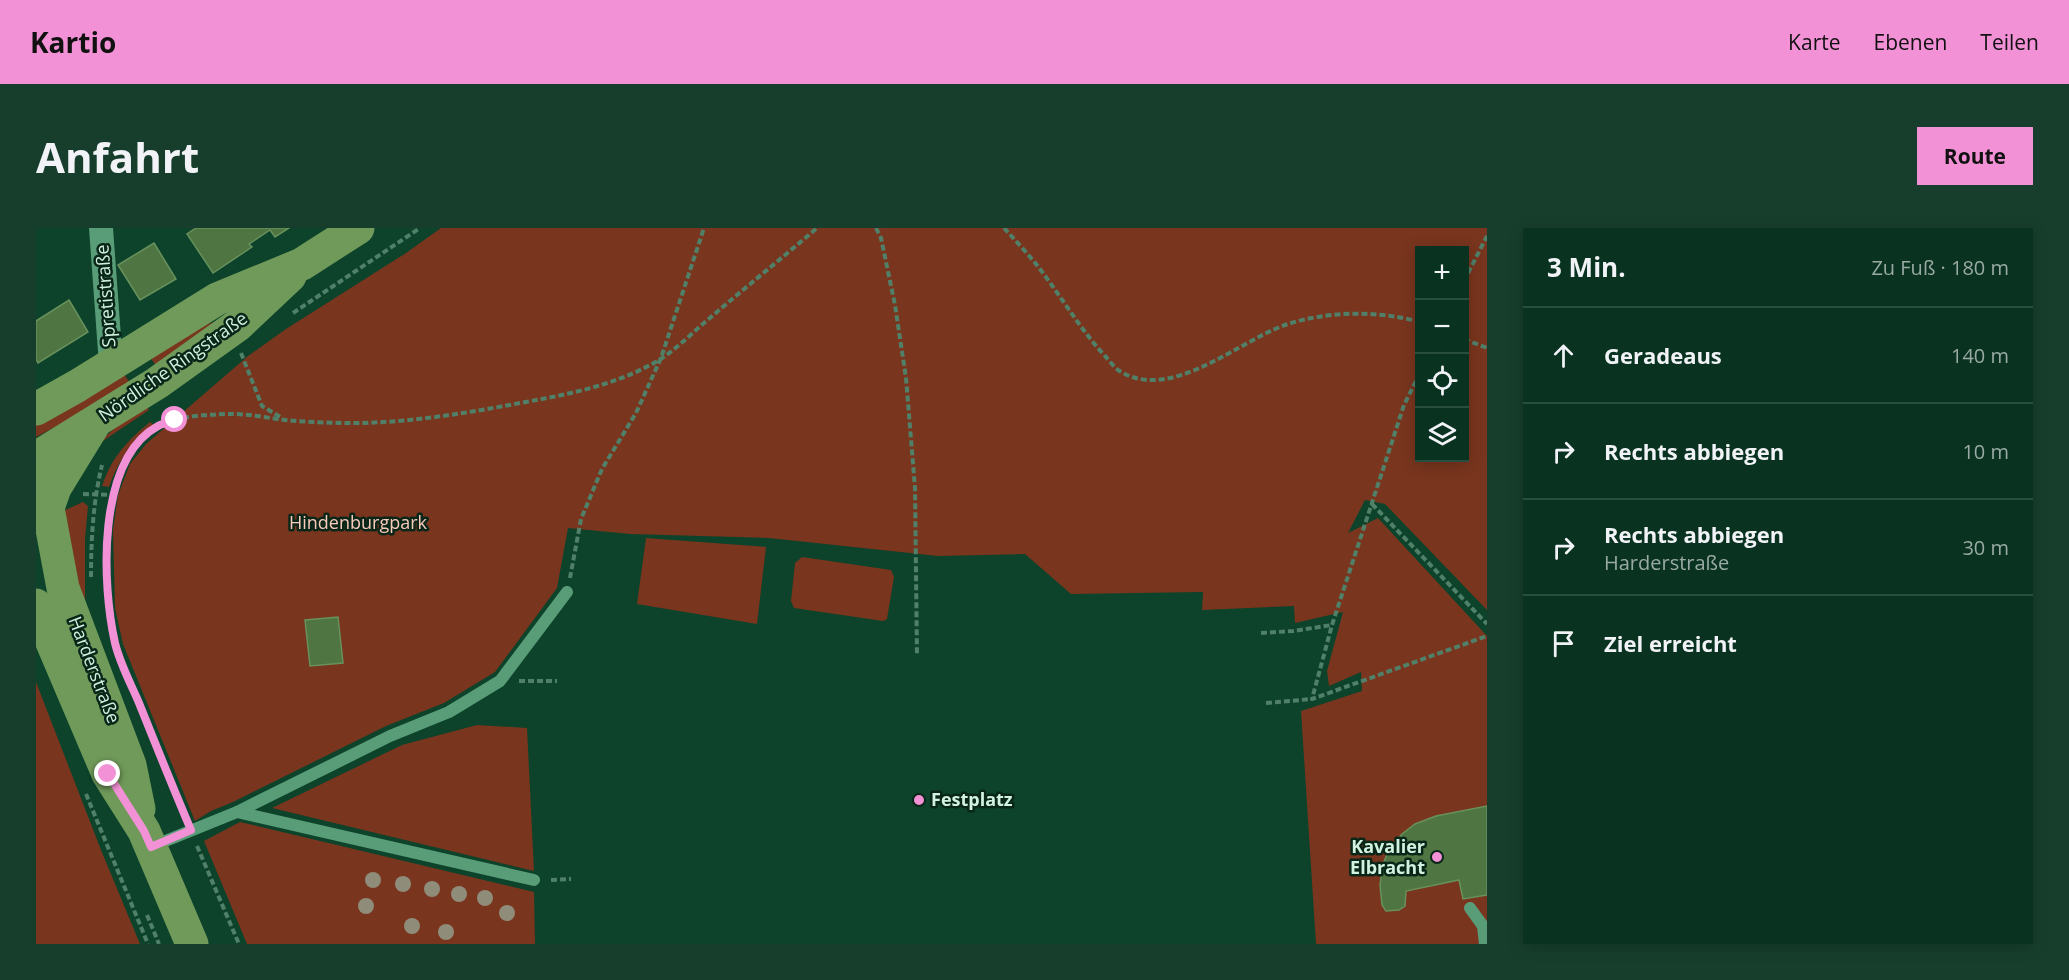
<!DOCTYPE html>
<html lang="de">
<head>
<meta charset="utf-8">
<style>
  body { margin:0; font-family:"Open Sans",sans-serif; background:#173e2d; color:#f1f3f6 }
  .controls { position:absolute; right:18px; top:18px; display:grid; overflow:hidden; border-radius:0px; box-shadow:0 3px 15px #0003 }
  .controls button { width:54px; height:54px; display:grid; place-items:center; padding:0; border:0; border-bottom:2px solid #294d3e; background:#093220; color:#f1f3f6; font:30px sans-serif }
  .stop { position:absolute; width:18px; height:18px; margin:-14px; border:4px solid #f291d6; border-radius:50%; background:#fff }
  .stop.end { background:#f291d6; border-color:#fff; box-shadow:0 2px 6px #0008 }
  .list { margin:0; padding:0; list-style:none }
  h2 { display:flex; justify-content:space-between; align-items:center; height:78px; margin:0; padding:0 24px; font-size:26px }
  h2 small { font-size:20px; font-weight:400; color:#99aaa5 }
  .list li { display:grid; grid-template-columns:39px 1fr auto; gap:18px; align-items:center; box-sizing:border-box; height:96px; padding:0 24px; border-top:2px solid #294d3e }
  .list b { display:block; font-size:22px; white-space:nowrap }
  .list p { margin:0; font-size:20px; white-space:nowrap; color:#99aaa5 }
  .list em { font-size:20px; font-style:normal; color:#99aaa5 }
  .icon { flex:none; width:33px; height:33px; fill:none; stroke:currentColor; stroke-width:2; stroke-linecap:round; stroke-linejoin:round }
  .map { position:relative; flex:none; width:1451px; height:716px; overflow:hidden; border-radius:0px }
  header { display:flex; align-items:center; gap:36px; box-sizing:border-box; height:84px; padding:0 30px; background:#f291d6; color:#111 }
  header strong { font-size:28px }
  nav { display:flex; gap:33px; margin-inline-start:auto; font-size:21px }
  .intro { display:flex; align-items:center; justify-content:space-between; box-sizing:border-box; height:144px; padding:0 36px }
  h1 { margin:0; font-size:42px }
  .button { padding:15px 27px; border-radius:0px; background:#f291d6; color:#111; font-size:21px; font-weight:700 }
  main { display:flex; gap:36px; padding:0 36px }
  aside { flex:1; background:#093220; border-radius:0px; box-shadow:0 3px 15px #0003 }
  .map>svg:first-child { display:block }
  .green { fill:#79351e; fill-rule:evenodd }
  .building { fill:#4e7542; stroke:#68915c; stroke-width:1.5 }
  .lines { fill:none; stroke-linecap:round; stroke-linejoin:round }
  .path { stroke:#518069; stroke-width:4; stroke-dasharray:6 3; stroke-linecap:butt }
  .lane { stroke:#599d78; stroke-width:12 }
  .street { stroke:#599d78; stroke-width:24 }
  .secondary { stroke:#709a5a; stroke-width:33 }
  .tree { fill:#8f8d7a }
  .route { stroke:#f291d6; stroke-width:8 }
  .poi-dot { fill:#f291d6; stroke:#092618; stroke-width:2 }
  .labels { text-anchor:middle; stroke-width:5; stroke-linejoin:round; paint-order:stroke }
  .street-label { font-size:18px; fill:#d1f2de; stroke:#092618 }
  .park-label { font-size:18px; fill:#facabb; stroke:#092618 }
  .poi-label { font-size:18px; font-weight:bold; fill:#d1f2de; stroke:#092618; text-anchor:start }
</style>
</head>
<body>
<header>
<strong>Kartio</strong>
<nav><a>Karte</a><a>Ebenen</a><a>Teilen</a></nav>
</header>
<div class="intro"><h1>Anfahrt</h1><a class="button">Route</a></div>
<main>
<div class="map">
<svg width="1451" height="716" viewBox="0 0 1451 716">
  <rect width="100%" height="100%" fill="#0c432a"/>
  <g class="green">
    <path d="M405 0H1451V382L1349 276 1329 272 1312 305 1342 290 1451 408V716H1280L1265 483 1326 463 1325 444 1293 458 1291 443 1307 384 1259 395 1258 378 1166 382 1167 364 1035 366 989 326 902 328 733 310 594 306 532 300 521 360 459 444 408 475 350 498 197 574 175 583 159 593 87 416 79 380 77 302 82 267 94 236 110 216 212 128 250 101 370 25ZM1384 22H1428V230H1384Z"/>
    <path d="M179 94 120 138 114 129 171 96Z"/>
    <path d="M88 146 94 155 59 178 0 209V196Z"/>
    <path d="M110 177 113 182 58 219 82 197Z"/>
    <path d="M114 194 118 197C94 218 84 229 73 259L66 258C76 229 90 214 114 194Z"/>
    <path d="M47 274 52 278 49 311V391L27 283Z"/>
    <path d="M610 310 730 319 721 396 601 376Z"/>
    <path d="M766 329 855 342 858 349 851 391 847 393 758 380 755 373 759 335Z"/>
    <path d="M0 454 65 622 104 716H0Z"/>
    <path d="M441 497 491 500 498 643 236 580 366 517Z"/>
    <path d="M204 594 498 664 499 716H211L168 613Z"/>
  </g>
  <g class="building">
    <path d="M160 0H253L239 9 234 2 213 16 216 19 177 45 151 6Z"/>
    <path d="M118 15 140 51 104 72 82 37Z"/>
    <path d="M33 72 52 104 2 135 0 131V93Z"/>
    <path d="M302 389 307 435 274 438 269 392Z"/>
    <path d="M1451 578V667L1427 671 1423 652 1370 663 1369 678 1363 682 1350 683 1346 677 1344 657 1347 636 1353 622 1366 606 1379 596 1400 588Z"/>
  </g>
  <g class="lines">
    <g class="path">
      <path d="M840 0 845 10 859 77 870 150 879 260 881 428"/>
      <path d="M968 0C980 13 993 27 1004 41 1026 70 1045 102 1069 128 1073 132 1077 138 1082 142 1133 176 1201 114 1249 97 1290 83 1342 82 1384 94"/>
      <path d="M1428 53 1451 8"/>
      <path d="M257 85 384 0"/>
      <path d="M1428 111 1451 120"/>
      <path d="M205 125 226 178 246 190"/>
      <path d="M1384 145 1368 177 1296 397 1276 471 1451 408"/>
      <path d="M47 266 76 267"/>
      <path d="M1336 276 1451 396"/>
      <path d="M55 349C55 311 57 274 66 237"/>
      <path d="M534 350 545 291 566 241 600 185 625 130 668 0"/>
      <path d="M1225 405 1257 403 1296 397"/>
      <path d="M79 416C69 356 57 234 122 198 141 188 175 186 197 186 214 186 232 190 249 192 271 194 294 195 316 195 367 195 418 187 468 178 522 168 576 160 623 132 642 120 658 103 675 89 710 59 746 30 781 0"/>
      <path d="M483 453H521"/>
      <path d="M94 454 149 589"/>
      <path d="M1230 475 1276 471"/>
      <path d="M50 566 112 716"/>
      <path d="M161 618 203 716"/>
      <path d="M515 652 535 651"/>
      <path d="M111 687 123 716"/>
    </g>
    <g class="lane">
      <path d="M201 584 498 652"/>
      <path d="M117 618 201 584 354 508 413 484 464 453 531 364"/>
      <path d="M1434 680 1447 698 1449 716"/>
    </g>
    <path class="street" d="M65 0 75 137"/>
    <g class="secondary">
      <path d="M0 181 41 158 181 71 266 36 322 0"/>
      <path d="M0 230 121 155 202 97 254 48"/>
      <path d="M0 250 12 280 27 360 94 537 103 581"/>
      <path d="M12 280 19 260 57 198"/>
      <path d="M0 377 72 546 108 603 156 716"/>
    </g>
  </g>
  <g class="tree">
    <circle cx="337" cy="652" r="8"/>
    <circle cx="367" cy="656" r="8"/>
    <circle cx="396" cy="661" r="8"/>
    <circle cx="423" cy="666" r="8"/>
    <circle cx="449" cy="670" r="8"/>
    <circle cx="330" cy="678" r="8"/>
    <circle cx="471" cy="685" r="8"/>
    <circle cx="376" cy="698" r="8"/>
    <circle cx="410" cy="704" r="8"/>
  </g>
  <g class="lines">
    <path class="route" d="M72 546 108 603 115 619 155 602C137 560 120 517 103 475 95 456 84 436 79 415 66 357 60 232 122 198 127 195 134 194 139 192"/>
  </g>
  <g class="poi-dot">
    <circle cx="883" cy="572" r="6"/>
    <circle cx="1401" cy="629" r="6"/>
  </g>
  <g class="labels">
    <g class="street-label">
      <text transform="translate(70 68) rotate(-94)" y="6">Spretistraße</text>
      <text transform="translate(137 139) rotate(-35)" y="6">Nördliche Ringstraße</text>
      <text transform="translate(58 442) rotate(69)" y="6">Harderstraße</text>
    </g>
    <g class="park-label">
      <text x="322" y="301">Hindenburgpark</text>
    </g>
    <g class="poi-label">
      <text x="895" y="578">Festplatz</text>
      <text x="1389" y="625" text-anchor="end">Kavalier<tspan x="1389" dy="21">Elbracht</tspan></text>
    </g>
  </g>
</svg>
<div class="controls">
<button>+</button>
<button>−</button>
<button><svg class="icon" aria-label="locate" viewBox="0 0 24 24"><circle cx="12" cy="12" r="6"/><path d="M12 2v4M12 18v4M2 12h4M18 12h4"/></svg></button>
<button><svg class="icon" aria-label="layers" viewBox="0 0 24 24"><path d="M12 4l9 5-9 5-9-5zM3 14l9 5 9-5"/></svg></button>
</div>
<div class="stop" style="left:139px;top:192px"></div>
<div class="stop end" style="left:72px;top:546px"></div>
</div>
<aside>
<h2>3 Min.<small>Zu Fuß · 180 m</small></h2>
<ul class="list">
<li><svg class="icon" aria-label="ahead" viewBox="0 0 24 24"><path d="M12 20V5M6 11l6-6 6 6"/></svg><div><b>Geradeaus</b></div><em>140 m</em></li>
<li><svg class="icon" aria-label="right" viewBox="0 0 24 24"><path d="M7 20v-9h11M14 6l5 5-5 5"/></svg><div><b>Rechts abbiegen</b></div><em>10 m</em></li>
<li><svg class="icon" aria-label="right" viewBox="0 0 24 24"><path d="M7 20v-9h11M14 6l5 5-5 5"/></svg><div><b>Rechts abbiegen</b><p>Harderstraße</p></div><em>30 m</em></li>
<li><svg class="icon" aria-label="arrive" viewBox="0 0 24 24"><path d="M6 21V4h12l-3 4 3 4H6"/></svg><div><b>Ziel erreicht</b></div></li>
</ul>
</aside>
</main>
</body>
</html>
